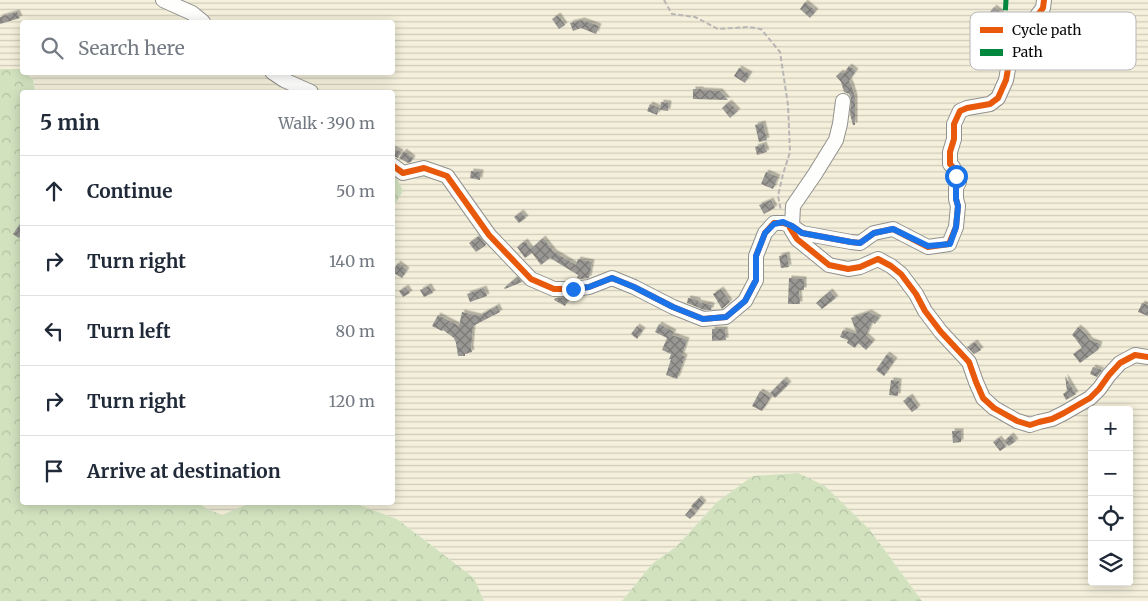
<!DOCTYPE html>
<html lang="en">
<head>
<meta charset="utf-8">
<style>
  body { margin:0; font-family:Merriweather,serif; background:#f2f2f3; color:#1f2937 }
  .controls { position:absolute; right:15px; bottom:15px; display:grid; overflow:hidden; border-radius:5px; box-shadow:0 2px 12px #0003 }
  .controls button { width:45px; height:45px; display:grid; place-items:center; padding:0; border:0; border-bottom:1px solid #e0e1e3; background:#fff; color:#1f2937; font:25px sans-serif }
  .stop { position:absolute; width:15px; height:15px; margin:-11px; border:4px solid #1a73e8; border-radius:50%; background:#fff }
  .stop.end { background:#1a73e8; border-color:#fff; box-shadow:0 1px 5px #0008 }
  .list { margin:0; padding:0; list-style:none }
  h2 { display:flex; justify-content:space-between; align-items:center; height:65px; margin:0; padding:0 20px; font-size:21px }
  h2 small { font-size:16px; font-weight:400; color:#747a83 }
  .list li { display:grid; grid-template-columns:32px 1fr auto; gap:15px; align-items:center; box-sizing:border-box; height:70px; padding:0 20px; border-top:1px solid #e0e1e3 }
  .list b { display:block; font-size:19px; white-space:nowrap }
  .list em { font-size:16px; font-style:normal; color:#747a83 }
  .icon { flex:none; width:28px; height:28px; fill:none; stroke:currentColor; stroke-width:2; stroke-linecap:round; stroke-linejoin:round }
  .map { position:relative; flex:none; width:1148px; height:601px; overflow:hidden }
  .search { position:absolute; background:#fff; box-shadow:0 2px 12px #0003; left:20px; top:20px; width:375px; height:55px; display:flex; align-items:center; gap:12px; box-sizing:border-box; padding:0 18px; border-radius:5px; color:#747a83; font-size:19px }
  .panel { position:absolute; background:#fff; box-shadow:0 2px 12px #0003; left:20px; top:90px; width:375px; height:415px; border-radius:5px }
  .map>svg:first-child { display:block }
  .farmland { fill:url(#farmland-rules); fill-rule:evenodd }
  .forest { fill:url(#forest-crowns) }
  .building { fill:url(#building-cross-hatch); filter:url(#shadow) }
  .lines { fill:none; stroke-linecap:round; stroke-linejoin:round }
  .minor-casing { stroke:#91908d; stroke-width:16 }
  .path { stroke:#b7b6b5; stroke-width:2; stroke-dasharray:5 2.5; stroke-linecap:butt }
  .minor { stroke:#fefefc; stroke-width:14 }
  .quiet { stroke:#00873e; stroke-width:5; stroke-dasharray:10 5; stroke-linecap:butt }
  .cycleway-casing { stroke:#fff; stroke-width:9 }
  .cycleway { stroke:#e8590c; stroke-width:6 }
  .route { stroke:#1a73e8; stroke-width:6 }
  .key { fill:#fff; stroke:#b6b6b6; stroke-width:1 }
  .key-label { font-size:14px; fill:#0a0a0a }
</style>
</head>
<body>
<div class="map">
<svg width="1148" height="601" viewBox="0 0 1148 601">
  <defs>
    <pattern id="farmland-rules" width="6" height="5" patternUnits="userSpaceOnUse" patternTransform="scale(1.25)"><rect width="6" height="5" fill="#f4f0db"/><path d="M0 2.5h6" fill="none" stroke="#d0ccbb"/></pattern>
    <pattern id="forest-crowns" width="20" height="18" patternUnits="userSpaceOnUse" patternTransform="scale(1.25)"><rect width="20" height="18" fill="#d2e2bf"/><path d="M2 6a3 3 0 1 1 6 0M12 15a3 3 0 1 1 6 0" fill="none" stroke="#b3c1a3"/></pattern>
    <pattern id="building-cross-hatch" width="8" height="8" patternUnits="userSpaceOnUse" patternTransform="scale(1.25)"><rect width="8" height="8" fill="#9a9894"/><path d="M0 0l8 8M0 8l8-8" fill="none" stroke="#7c7a77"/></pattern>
    <filter id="shadow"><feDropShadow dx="2.5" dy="-2.5" stdDeviation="0" flood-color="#0004"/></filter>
  </defs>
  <rect width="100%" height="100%" fill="#f8f6ee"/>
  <g class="farmland">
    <path d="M0 0H1148V601H922L870 530 717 502 677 546 652 564 622 601H484L474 578 397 519 354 503 392 502V203L396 204 393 174 392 92H35L33 79 25 73 392 72V22H22V70L21 69H0ZM1092 410H1129V582H1092Z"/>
    <path d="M197 503H250L222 515 208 509Z"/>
  </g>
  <g class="forest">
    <path d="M0 69H21L22 70V72L25 73 33 79 35 92H22V502L197 503 208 509 222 515 250 503H354L397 519 474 578 484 601H0Z"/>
    <path d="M392 174 396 177 403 191 395 204 393 203Z"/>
    <path d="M798 473 825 486 870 530 922 601H622L652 564 677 546 717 502 753 476Z"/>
  </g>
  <g class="building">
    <path d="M805 2 816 11 810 18 800 9Z"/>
    <path d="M994 7 1002 13 988 31 980 25Z"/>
    <path d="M17 12 20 18 0 24V17Z"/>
    <path d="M558 15 565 25 559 29 552 19Z"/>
    <path d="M582 20 599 26 596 34 581 28 573 31 570 23Z"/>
    <path d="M849 66 856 71 849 81 851 84 855 97V125H853L850 114 851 98 849 94 844 92 841 82 836 76 841 72 843 74Z"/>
    <path d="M739 68 750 74 745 83 734 76Z"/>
    <path d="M693 89H701V90L720 91 728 100 693 99Z"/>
    <path d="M661 102 669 103 668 111 660 110Z"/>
    <path d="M729 102 738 111 730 118 722 108Z"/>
    <path d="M650 104 659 108 657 115 647 111Z"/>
    <path d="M763 123 767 140 759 142 755 125Z"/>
    <path d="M764 144 767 152 757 155 755 147Z"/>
    <path d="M392 148 401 152 398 158 392 156Z"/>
    <path d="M404 151 413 158 411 162 408 163 399 158Z"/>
    <path d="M471 171 481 172 480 180 470 178Z"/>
    <path d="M766 172 778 177 773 189 761 184Z"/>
    <path d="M771 200 775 208 764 214 759 205Z"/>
    <path d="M521 212 526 218 519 223 514 217Z"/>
    <path d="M22 221V234L19 238 13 234Z"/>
    <path d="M479 236 486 245 476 252 469 243Z"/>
    <path d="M543 238 554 252 576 265 578 259 592 262 589 278 581 279 577 278 578 275 550 258 541 265 532 253 525 258 517 247 525 241 531 249Z"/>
    <path d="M787 254 789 267 781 268 779 256Z"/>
    <path d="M398 263 407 270 402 278 392 272Z"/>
    <path d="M517 277 522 282 505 289 504 288Z"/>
    <path d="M789 278 804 279V290H799L800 304H788Z"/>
    <path d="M429 286 433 293 424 297 420 290Z"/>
    <path d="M406 287 410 293 403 297 399 291Z"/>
    <path d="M484 288 487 296 470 302 467 294Z"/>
    <path d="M721 289 730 302 722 309 713 294Z"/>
    <path d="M830 291 836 298 822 309 816 303Z"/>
    <path d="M555 298H569L565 306 554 300Z"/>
    <path d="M688 298 698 300V302L712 305 711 310H704L687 303Z"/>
    <path d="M1142 303 1148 305V316L1138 312Z"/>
    <path d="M497 306 500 312 473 326 471 348 472 352 465 354V356H458L456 343 454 338 443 330 442 331 432 326 438 315 459 326 462 312 479 316Z"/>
    <path d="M869 312 879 318 875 324 872 322 866 336 873 342 866 350 858 343 855 348 847 343 848 340 840 337 843 330 857 334 851 318Z"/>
    <path d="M659 324 674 332 672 335 687 340 682 355 685 357 677 379 666 375 671 359H669L671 354 662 350 667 338 655 332Z"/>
    <path d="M637 326 643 330 637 339 631 334Z"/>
    <path d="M1078 327 1085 333 1090 340 1100 344 1098 350 1080 363 1073 354 1082 348 1075 338 1072 335Z"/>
    <path d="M712 329H725L726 340 712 341Z"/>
    <path d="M975 342 981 350 974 354 967 347Z"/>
    <path d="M887 354 895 360 884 376 876 370Z"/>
    <path d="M1093 367 1102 370 1097 377 1090 374Z"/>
    <path d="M1065 376 1076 394 1066 400 1063 394 1067 391Z"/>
    <path d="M784 379 789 384 775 398 770 393Z"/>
    <path d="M891 380 899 381 898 396 889 395Z"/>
    <path d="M760 391 771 397 762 411 752 406Z"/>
    <path d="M910 396 918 408 912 412 903 401Z"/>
    <path d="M952 431H961V442L953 443Z"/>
    <path d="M1011 435 1016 441 1009 446 1004 441Z"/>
    <path d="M999 438 1006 447 1000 451 993 442Z"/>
    <path d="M699 498 704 503 697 511 691 506Z"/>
    <path d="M691 508 696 513 690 519 685 515Z"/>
  </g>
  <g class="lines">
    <g class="minor-casing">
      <g id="minor">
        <path d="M163 0 192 13 203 22"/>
        <path d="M272 72 284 80 311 92"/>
        <path d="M392 165 403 173 424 168 447 176 489 235 531 279 554 289H573L589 287 612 278 634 287 673 307 703 319 726 317 745 301 756 280V256L765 233 774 223H783L792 226 802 233 851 242 860 243 874 233 893 229 928 247 949 244 956 227 958 206 956 199V188L959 182 953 167 950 164V152L954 139V124L960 111 967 108 990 104 998 98 1006 80 1008 69V60L1015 45 1020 35 1026 30 1043 8 1044 0"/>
        <path d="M792 226 793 206 815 174 836 140 840 124 843 101"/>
        <path d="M791 229 797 239 829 265 848 269 860 267 878 259 891 266 901 274 916 294 925 311 941 332 969 362 976 382 983 398 994 408 1017 421 1030 425 1039 422 1052 419 1064 413 1090 398 1099 389 1109 375 1120 363 1135 355 1148 357"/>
      </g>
    </g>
    <path class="path" d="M664 0 672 14 695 17 718 29 749 27 761 29 780 52 788 105 790 152 783 174 778 196 781 211"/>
    <use href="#minor" class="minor"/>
    <path class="quiet" d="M1006 0C1005 21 1002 39 1008 60"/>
    <g class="cycleway-casing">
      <g id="cycleway">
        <path d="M392 165 403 173 424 168 447 176 489 235 531 279 554 289H573L589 287 612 278 634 287 673 307 703 319 726 317 745 301 756 280V256L765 233 774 223H783L792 226 802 233 851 242 860 243 874 233 893 229 928 247 949 244 956 227 958 206 956 199V188L959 182 953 167 950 164V152L954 139V124L960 111 967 108 990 104 998 98 1006 80 1008 69V60L1015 45 1020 35 1026 30 1043 8 1044 0"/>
        <path d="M790 228 797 239 829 265 848 269 860 267 878 259 891 266 901 274 916 294 925 311 941 332 969 362 976 382 983 398 994 408 1017 421 1030 425 1039 422 1052 419 1064 413 1090 398 1099 389 1109 375 1120 363 1135 355 1148 357"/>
      </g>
    </g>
    <use href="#cycleway" class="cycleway"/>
  </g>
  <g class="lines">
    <path class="route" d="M573 289 589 287 612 278 634 287 673 307 703 319 726 317 745 301 756 280V256L765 233 774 224 783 222 792 226 802 233 851 242 860 243 874 233 893 229 928 246 950 244 956 227 958 206 956 199V188L959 182 956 176"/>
  </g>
  <rect x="970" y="12" width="166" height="58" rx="8" class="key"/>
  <rect x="980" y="27" width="23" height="6" fill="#e8590c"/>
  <rect x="980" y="49" width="23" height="7" fill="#00873e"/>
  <g class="key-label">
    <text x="1012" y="35">Cycle path</text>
    <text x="1012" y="57">Path</text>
  </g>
</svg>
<div class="controls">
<button>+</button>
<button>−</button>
<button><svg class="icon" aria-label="locate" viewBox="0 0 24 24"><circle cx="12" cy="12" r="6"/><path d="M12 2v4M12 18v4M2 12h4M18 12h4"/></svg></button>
<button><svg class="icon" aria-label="layers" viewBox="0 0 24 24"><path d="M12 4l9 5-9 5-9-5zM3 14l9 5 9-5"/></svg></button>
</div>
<div class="stop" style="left:956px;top:176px"></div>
<div class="stop end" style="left:573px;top:289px"></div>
<div class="search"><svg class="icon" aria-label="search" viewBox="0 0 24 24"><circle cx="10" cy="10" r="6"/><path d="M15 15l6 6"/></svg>Search here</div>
<section class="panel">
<h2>5 min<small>Walk · 390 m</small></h2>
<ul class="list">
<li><svg class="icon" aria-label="ahead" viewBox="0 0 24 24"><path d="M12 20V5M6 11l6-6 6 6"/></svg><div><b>Continue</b></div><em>50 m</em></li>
<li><svg class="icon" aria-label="right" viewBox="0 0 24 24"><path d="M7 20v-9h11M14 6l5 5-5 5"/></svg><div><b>Turn right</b></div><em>140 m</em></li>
<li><svg class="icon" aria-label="left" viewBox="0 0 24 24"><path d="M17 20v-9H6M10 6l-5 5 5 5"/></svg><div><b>Turn left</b></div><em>80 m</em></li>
<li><svg class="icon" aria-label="right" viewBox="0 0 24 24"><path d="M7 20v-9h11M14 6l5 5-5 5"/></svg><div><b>Turn right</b></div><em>120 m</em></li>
<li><svg class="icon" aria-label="arrive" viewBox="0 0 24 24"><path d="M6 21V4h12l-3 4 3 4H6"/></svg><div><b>Arrive at destination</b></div></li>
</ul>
</section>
</div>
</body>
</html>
